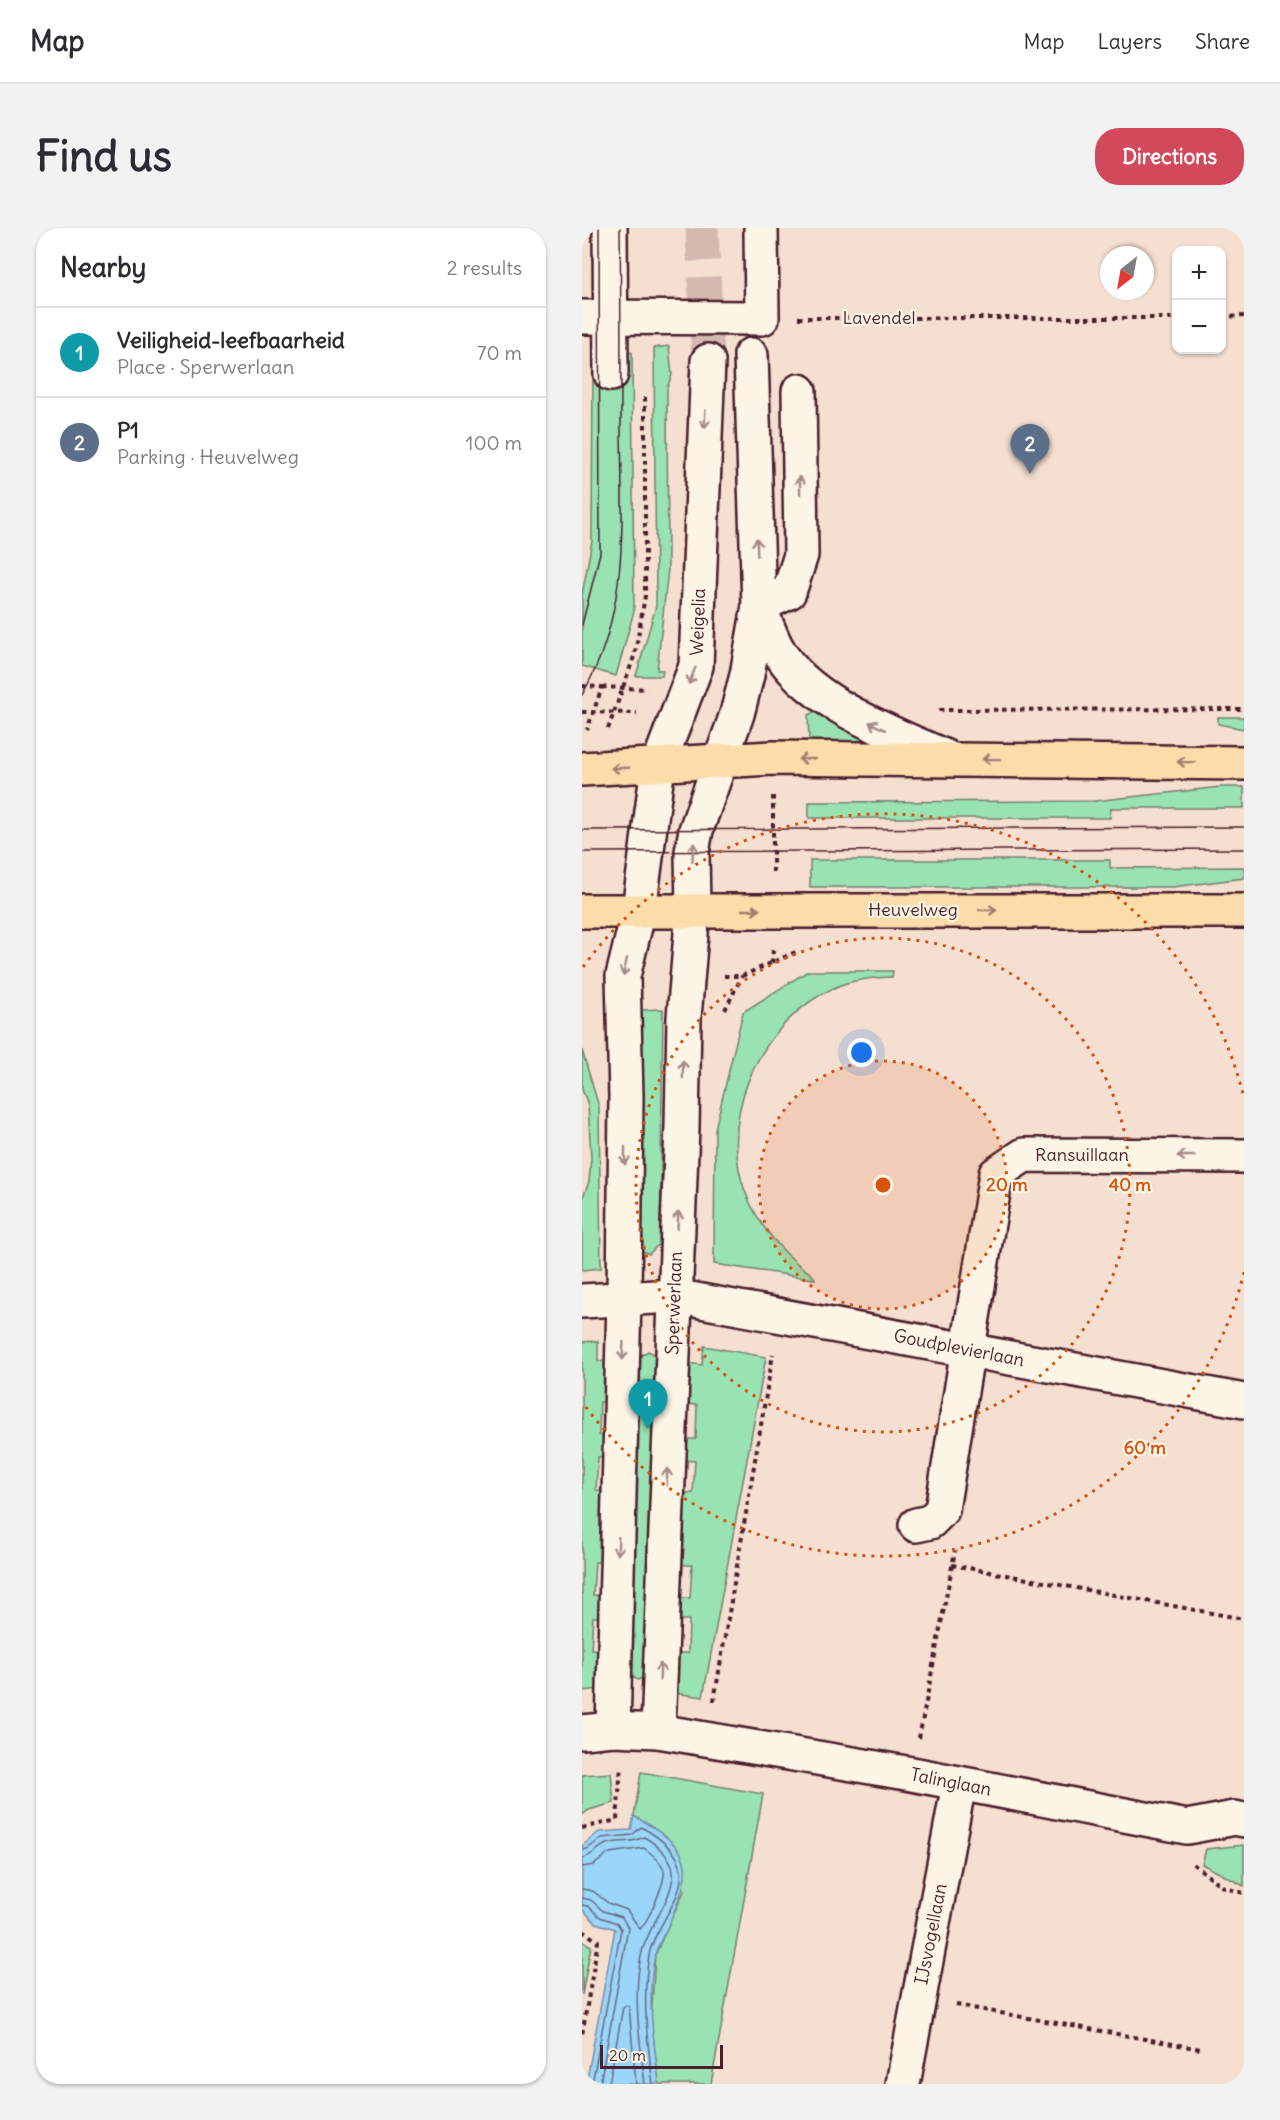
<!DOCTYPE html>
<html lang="en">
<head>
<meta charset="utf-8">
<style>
  body { margin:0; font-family:Delius,sans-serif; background:#f2f2f3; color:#2b2b33 }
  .controls { position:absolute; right:18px; top:18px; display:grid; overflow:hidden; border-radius:12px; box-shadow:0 2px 4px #0004 }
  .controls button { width:54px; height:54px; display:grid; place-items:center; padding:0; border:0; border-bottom:2px solid #e1e1e2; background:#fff; color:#2b2b33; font:30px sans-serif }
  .compass { position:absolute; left:518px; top:18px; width:54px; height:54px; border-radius:50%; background:#fff; box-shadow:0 2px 4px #0004; rotate:211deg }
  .scale { position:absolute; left:18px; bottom:15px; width:123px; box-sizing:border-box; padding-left:6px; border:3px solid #4a1f2b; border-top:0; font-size:16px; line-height:21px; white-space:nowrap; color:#4a1f2b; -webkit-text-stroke:4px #fcf5e5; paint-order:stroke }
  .you { position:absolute; left:280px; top:825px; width:21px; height:21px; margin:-15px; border:4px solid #fff; border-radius:50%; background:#1a73e8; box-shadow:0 0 0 9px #1a73e833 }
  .badge { display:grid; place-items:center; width:39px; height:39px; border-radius:50%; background:#d1495b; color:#fff; font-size:20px; font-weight:700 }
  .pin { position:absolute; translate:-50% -50px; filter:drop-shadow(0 2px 3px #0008) }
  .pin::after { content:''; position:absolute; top:32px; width:21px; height:18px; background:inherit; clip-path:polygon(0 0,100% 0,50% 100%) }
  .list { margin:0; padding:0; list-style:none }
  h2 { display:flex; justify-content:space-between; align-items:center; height:78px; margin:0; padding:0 24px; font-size:26px }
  h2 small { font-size:20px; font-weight:400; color:#7c7c81 }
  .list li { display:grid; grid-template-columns:39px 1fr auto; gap:18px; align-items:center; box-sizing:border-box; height:90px; padding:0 24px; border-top:2px solid #e1e1e2 }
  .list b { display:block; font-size:22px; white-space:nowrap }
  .list p { margin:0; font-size:20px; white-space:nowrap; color:#7c7c81 }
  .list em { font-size:20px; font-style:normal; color:#7c7c81 }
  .map { position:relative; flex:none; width:662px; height:1856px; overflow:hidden; border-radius:24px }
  header { display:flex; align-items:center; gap:36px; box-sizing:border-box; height:84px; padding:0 30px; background:#fff; border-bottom:2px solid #e1e1e2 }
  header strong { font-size:28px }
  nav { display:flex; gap:33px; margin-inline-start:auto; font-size:21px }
  .intro { display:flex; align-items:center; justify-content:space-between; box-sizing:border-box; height:144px; padding:0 36px }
  h1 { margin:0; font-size:42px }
  .button { padding:15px 27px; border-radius:24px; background:#d1495b; color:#fff; font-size:21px; font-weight:700 }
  main { display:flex; gap:36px; padding:0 36px }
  aside { flex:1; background:#fff; border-radius:24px; box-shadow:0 2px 4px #0004 }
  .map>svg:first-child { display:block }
  .green { fill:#99e2b1; stroke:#72806e; stroke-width:1.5 }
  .water { fill:#99d6fa; stroke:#798da7; stroke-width:1.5 }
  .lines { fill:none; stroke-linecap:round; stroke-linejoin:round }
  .shore { stroke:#6a687e; stroke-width:1.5 }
  .minor-tunnel { stroke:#d3b9af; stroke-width:33; stroke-dasharray:33 16; stroke-linecap:butt }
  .minor-casing { stroke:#4a1f2b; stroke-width:38 }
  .major-casing { stroke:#4a1f2b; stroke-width:38 }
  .path { stroke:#4a1f2b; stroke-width:4; stroke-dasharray:4.5 4.5; stroke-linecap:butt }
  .minor { stroke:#fcf5e5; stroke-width:33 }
  .major { stroke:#fbddab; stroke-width:33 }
  .tram { stroke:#4a1f2b; stroke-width:1.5 }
  .oneway { stroke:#a38a88 }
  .oneway2 { stroke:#a27e6b }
  .ring { fill:none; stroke:#d8530f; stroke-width:3; stroke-dasharray:3 6 }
  .labels { text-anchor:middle; stroke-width:4.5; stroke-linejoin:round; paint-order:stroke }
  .street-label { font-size:18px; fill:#4a1f2b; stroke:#fcf5e5 }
  .centre { fill:#d8530f; stroke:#fcf5e5; stroke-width:3 }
  .ring-label { font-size:18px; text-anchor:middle; font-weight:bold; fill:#d8530f; stroke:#fcf5e5; stroke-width:4.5; stroke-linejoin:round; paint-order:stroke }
</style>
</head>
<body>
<header>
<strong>Map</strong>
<nav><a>Map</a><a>Layers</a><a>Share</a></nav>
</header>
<div class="intro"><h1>Find us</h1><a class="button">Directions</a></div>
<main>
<aside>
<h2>Nearby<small>2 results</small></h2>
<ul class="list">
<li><span class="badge" style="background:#0f9aa8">1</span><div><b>Veiligheid-leefbaarheid</b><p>Place · Sperwerlaan</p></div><em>70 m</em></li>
<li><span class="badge" style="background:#5c6f8a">2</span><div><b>P1</b><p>Parking · Heuvelweg</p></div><em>100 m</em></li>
</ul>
</aside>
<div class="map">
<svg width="662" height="1856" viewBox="0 0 662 1856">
  <rect width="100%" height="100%" fill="#f5dfd0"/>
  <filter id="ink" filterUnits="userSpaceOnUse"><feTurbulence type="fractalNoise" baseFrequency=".0167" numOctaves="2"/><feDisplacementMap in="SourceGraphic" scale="12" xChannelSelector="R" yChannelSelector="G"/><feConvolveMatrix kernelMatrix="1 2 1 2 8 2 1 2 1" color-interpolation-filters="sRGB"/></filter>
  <g filter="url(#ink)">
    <g class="green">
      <path d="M87 118 90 147 85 160 86 341 75 442H81L80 448H54L74 378 72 120Z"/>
      <path d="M50 124 52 383 34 448 0 438V367L10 313 11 130Z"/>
      <path d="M236 482 288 510 286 513H227L226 487Z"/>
      <path d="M636 489H662V501L636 496Z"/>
      <path d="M639 559H662V580H529L528 590H227V574L512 573Z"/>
      <path d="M228 632H528V640L662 639V650L591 659H228Z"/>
      <path d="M226 743H311L310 749C293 750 272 751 256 758 176 792 129 896 169 977 181 1001 197 1020 217 1037 223 1042 232 1046 233 1051L132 1036 133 901 161 784Z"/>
      <path d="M81 781 78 1015 67 1026 58 1022 56 782Z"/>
      <path d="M0 822 17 879 19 1040 0 1042V971L7 954 9 929 6 877 0 861Z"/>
      <path d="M16 1113V1133H31L30 1174H18L17 1207 29 1208 28 1229H16L14 1262 25 1264 24 1334H13L11 1367 22 1368V1389H11L9 1421 20 1422 19 1461 0 1463V1114Z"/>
      <path d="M122 1118 184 1129 121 1469 92 1465 94 1425H106L107 1392H95L96 1370H108L110 1337H97L99 1266 111 1265 113 1233 101 1232V1211H114L115 1177 103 1176 104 1135 120 1137Z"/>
      <path d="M66 1123 79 1130 64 1449 56 1452 48 1448 55 1130Z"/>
      <path d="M59 1544 181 1566 129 1856H77L69 1792 73 1727 102 1663 52 1588Z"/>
      <path d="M29 1545 32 1575 7 1582 0 1587V1547Z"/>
      <path d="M662 1617V1658L620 1636 624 1621Z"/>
      <path d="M0 1713 9 1718 0 1767Z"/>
    </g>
    <path class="water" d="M52 1588C113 1623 113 1637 86 1698 82 1707 75 1718 73 1727 64 1769 72 1814 77 1856H4L33 1701 14 1695 0 1681V1618L17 1604 49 1602Z"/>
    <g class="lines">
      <g class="shore">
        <path d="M0 1622 5 1621 20 1610 50 1607 59 1599C74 1607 97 1623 99 1642 102 1672 72 1699 67 1727 60 1771 65 1813 71 1856"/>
        <path d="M0 1630C11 1629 15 1619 25 1616 38 1612 49 1616 62 1609 73 1615 90 1629 91 1643 93 1668 66 1699 60 1724 50 1764 58 1815 63 1856"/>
        <path d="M0 1639 12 1637 27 1625 62 1620C69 1625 79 1633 82 1642 84 1654 66 1693 58 1701L45 1682 26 1675 11 1663 0 1661"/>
        <path d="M0 1670 9 1672 21 1683 40 1689 46 1700 18 1856"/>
        <path d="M0 1677 6 1678 18 1689 35 1695 39 1701 10 1856"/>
        <path d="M27 1856 41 1779 44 1777 47 1779 54 1856"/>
      </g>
      <path class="minor-tunnel" d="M120 0 126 133"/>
      <g class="minor-casing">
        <g id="minor">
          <path d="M28 0 29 146"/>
          <path d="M0 89 180 90 179 0"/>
          <path d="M177 378C183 392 188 407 195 420 225 475 313 506 368 531"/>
          <path d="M177 378 207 364 219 327 217 163"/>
          <path d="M0 1073 92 1068 662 1173"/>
          <path d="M334 1297 348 1294 360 1282 414 946 442 927 662 928"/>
          <path d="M31 1501 42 1071 44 869 41 748 57 682 76 538 114 438 126 133"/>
          <path d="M76 1503 100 899 102 789 111 682 110 624 114 602 155 486 165 447 177 378 169 127"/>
          <path d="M0 1504 31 1501 76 1503 330 1546 605 1599 653 1590 662 1592"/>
          <path d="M321 1856 377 1556"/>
        </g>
      </g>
      <g class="major-casing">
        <g id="major">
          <path d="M0 541 190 530 662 535"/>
          <path d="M0 683H662"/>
        </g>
      </g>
      <g class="path">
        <path d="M640 89 662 88"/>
        <path d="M216 90H594"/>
        <path d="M0 458 20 459 5 502"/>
        <path d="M20 459 65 461"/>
        <path d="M357 482 662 481"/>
        <path d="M0 484 55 485"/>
        <path d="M26 501 53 426 63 368V166"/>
        <path d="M191 568V644"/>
        <path d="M190 735 191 721"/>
        <path d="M142 748H160L216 723"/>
        <path d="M143 782 160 748"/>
        <path d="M370 1337 662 1391"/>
        <path d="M132 1473 191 1126"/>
        <path d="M337 1510 373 1323"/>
        <path d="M0 1600 35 1592 39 1538"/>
        <path d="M611 1636 643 1660 662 1665"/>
        <path d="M0 1703 16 1713 0 1807"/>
        <path d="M374 1777 619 1821"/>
      </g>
      <use href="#minor" class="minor"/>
      <use href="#major" class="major"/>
      <g class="tram">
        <path d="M0 397 18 325 17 0"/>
        <path d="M0 467C48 385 40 292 39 201 39 134 39 67 38 0"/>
        <path d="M0 602 662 599"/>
        <path d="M0 624 662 621"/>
      </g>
    </g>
    <defs><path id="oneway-shaft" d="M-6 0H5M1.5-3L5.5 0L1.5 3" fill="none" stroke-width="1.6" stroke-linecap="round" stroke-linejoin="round" transform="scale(1.5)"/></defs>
    <g class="oneway">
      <use href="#oneway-shaft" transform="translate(123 191) rotate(92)"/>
      <use href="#oneway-shaft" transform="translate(218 257) rotate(-91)"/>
      <use href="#oneway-shaft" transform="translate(175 319) rotate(-92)"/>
      <use href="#oneway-shaft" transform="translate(110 448) rotate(112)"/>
      <use href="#oneway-shaft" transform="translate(295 498) rotate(-155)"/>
      <use href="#oneway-shaft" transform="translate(111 624) rotate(-86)"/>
      <use href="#oneway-shaft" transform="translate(43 739) rotate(103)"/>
      <use href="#oneway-shaft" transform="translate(101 841) rotate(-89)"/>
      <use href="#oneway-shaft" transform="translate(43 928) rotate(90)"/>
      <use href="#oneway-shaft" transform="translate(604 928) rotate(-180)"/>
      <use href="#oneway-shaft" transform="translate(96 992) rotate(-87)"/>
      <use href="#oneway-shaft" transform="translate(41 1123) rotate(92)"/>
      <use href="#oneway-shaft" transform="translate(85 1249) rotate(-88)"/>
      <use href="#oneway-shaft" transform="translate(36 1318) rotate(92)"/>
      <use href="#oneway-shaft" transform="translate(78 1444) rotate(-88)"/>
    </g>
    <g class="oneway2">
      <use href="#oneway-shaft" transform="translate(225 531) rotate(179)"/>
      <use href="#oneway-shaft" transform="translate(409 531) rotate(-179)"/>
      <use href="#oneway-shaft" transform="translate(604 534) rotate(-179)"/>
      <use href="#oneway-shaft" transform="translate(38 540) rotate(178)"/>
      <use href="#oneway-shaft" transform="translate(169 682)"/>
      <use href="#oneway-shaft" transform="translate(406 682)"/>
    </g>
  </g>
  <circle cx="301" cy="957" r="124" fill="#d8530f" fill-opacity=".12"/>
  <g class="ring">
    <circle cx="301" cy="957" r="124"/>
    <circle cx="301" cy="957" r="247"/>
    <path d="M662 1044A371 371 0 0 1 1 1175M1 739A371 371 0 0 1 662 870"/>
  </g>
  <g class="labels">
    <g class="street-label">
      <text x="297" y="96">Lavendel</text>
      <text transform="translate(116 394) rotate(-88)" y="6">Weigelia</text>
      <text x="331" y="688">Heuvelweg</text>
      <text x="500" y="933">Ransuillaan</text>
      <text transform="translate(92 1075) rotate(-88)" y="6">Sperwerlaan</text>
      <text transform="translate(377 1120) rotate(11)" y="6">Goudplevierlaan</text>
      <text transform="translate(369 1554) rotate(11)" y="6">Talinglaan</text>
      <text transform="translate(349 1706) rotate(-79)" y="6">IJsvogellaan</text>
    </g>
  </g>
  <circle cx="301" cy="957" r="9" class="centre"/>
  <g class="ring-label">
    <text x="425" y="963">20 m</text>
    <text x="548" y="963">40 m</text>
    <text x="563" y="1226">60 m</text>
  </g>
</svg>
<div class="controls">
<button>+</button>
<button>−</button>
</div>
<svg class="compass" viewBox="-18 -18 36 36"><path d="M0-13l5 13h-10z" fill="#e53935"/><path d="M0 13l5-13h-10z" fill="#7c7c81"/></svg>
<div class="scale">20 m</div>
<div class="you"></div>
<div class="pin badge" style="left:66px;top:1201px;background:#0f9aa8">1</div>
<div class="pin badge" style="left:448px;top:246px;background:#5c6f8a">2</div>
</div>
</main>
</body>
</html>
